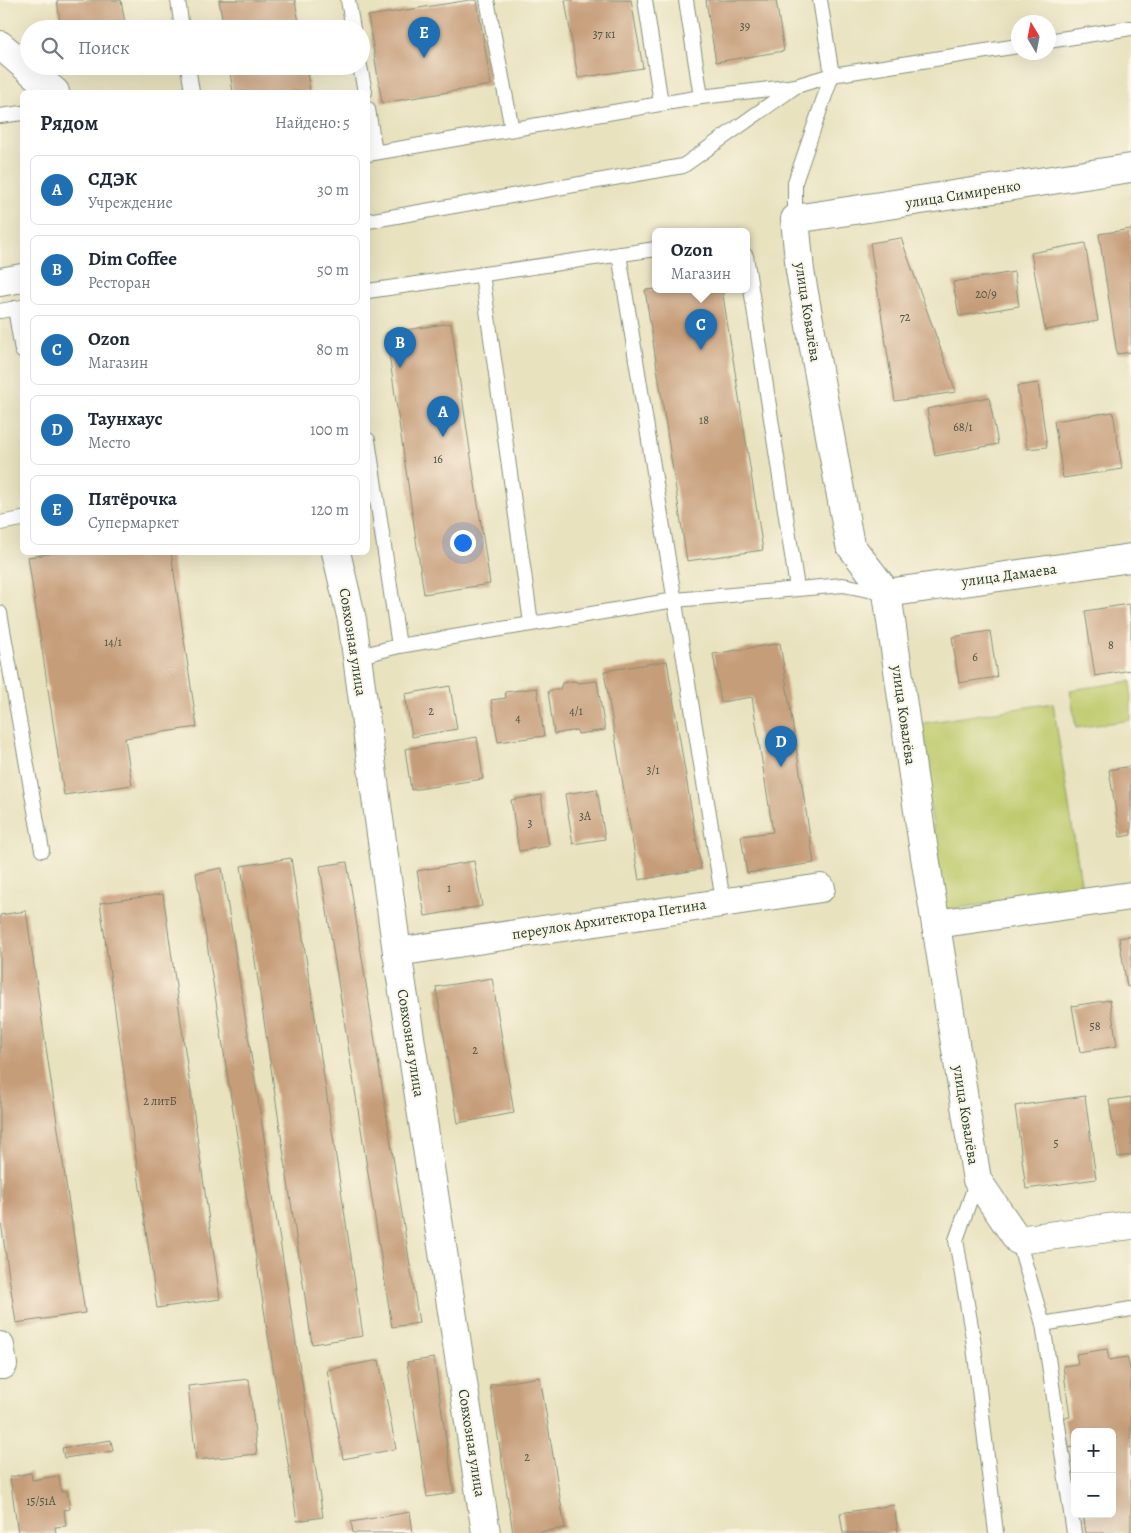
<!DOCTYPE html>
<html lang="ru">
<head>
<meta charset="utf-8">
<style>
  body { margin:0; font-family:Alegreya,serif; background:#f2f2f3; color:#1f2937 }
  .controls { position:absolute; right:15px; bottom:15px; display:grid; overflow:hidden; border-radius:8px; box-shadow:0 5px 20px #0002 }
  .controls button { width:45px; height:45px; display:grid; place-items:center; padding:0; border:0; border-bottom:1px solid #e0e1e3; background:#fff; color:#1f2937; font:25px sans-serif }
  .compass { position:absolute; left:1011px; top:15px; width:45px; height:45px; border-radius:50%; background:#fff; box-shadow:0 5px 20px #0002; rotate:350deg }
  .you { position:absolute; left:462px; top:542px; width:18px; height:18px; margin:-12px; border:4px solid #fff; border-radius:50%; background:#1a73e8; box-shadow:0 0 0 8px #1a73e833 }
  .badge { display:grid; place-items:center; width:32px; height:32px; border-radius:50%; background:#1f6fb2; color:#fff; font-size:16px; font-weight:700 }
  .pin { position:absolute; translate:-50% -41px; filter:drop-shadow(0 1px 2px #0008) }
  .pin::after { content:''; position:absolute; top:26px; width:18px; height:15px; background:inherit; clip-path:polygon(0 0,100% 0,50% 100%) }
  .popup { position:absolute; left:652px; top:228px; width:98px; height:65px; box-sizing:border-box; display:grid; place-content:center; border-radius:8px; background:#fff; filter:drop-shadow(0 1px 4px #0005); font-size:16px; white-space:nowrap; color:#747a83 }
  .popup b { font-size:19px; color:#1f2937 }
  .popup::after { content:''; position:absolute; left:50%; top:100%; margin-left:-10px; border:10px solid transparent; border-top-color:#fff }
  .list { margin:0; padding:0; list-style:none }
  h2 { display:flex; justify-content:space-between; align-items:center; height:65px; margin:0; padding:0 20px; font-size:21px }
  h2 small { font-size:16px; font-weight:400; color:#747a83 }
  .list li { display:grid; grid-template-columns:32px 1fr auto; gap:15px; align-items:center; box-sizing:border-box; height:70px; margin:0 10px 10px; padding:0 10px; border:1px solid #e0e1e3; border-radius:8px }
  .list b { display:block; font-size:19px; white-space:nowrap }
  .list p { margin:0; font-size:16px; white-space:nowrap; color:#747a83 }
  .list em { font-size:16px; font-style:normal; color:#747a83 }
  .icon { flex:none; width:28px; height:28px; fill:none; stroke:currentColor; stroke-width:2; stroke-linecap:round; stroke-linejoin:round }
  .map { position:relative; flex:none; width:1131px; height:1533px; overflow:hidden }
  .search { position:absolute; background:#fff; box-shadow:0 5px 20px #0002; left:20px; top:20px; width:350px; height:55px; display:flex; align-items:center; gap:12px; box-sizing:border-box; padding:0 18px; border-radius:28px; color:#747a83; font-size:19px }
  .panel { position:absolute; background:#fff; box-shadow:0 5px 20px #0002; left:20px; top:90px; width:350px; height:465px; border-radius:8px }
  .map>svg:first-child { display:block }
  .green { fill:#bdc96b; stroke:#6e8350 }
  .building { fill:#c69d79 }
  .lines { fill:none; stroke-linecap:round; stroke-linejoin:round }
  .lane-casing { stroke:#84907a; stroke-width:16 }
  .street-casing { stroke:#84907a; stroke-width:30 }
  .lane { stroke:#fff; stroke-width:14 }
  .street { stroke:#fff; stroke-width:28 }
  .labels { text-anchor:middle; stroke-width:4; stroke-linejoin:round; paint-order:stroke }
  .number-label { font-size:12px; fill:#495545 }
  .street-label { font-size:15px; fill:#1f3d34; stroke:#fcf5e5 }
</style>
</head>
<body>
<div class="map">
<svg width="1131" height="1533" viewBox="0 0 1131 1533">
  <rect width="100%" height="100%" fill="#fcf5e5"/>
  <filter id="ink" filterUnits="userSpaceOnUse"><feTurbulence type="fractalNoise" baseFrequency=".02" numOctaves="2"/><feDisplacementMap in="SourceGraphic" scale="10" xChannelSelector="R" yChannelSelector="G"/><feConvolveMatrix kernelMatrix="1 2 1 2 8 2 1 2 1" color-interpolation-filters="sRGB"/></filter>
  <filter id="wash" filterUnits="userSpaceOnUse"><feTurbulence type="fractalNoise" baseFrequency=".0096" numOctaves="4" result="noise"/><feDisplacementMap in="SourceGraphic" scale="20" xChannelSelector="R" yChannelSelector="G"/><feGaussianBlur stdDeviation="1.12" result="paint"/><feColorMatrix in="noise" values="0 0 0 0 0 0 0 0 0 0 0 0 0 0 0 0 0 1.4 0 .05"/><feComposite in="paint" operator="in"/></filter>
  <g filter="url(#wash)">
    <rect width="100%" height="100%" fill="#e8e2bf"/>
    <g class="green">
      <path d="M1131 681V720L1076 728 1070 690Z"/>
      <path d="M1053 703 1082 889 946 910 917 724Z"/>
    </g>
    <g id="blocks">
      <g class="building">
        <path d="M57 0H121L126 29H61Z"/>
        <path d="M219 0H295L300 29H224Z"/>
        <path d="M470 0H477L491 85 382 103 368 16Z"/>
        <path d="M565 0H631L643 68 578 78Z"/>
        <path d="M706 0H776L784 51 716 62Z"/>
        <path d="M229 66H306L310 92H233Z"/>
        <path d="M1131 229V352L1117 354 1099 234Z"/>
        <path d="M901 238 956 392 895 401 870 243Z"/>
        <path d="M1085 243 1098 321 1045 330 1031 253Z"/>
        <path d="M1014 272 1019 306 959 316 953 282Z"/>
        <path d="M656 289H722L763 550 687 561 645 290Z"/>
        <path d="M451 323 490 584 424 594 386 333Z"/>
        <path d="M1038 383 1047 447 1027 449 1017 386Z"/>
        <path d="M989 397 998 444 935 456 927 409Z"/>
        <path d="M1113 412 1122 469 1063 478 1054 421Z"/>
        <path d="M61 552H171L197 727 125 738 132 785 64 795 28 557Z"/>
        <path d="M1129 604 1131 620V670L1095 676 1085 611Z"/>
        <path d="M990 631 997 677 959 683 952 637Z"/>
        <path d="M780 643 814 863 747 873 741 836 773 832 752 697 721 702 713 654Z"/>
        <path d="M667 661 701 869 639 880 604 671Z"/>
        <path d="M574 681 579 683 597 681 605 730 578 734 577 730 554 734 548 691 560 689 562 683Z"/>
        <path d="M450 686 457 729 412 737 405 694Z"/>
        <path d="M537 688 544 736 498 742 491 700 506 698 505 692Z"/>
        <path d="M477 737 483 779 411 790 405 749Z"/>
        <path d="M1131 766V835L1120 837 1109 770Z"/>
        <path d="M597 789 605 839 573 844 565 794Z"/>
        <path d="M541 795 549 846 519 851 511 800Z"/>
        <path d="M291 858 363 1336 312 1344 241 866Z"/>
        <path d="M474 861 482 906 425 916 417 871Z"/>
        <path d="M347 862 419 1323 392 1327 320 866Z"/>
        <path d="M222 868 323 1517 297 1521 196 873Z"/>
        <path d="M163 894 220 1299 157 1308 100 903Z"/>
        <path d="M26 911 85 1313 16 1323 0 1216V915Z"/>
        <path d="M1131 936V986L1127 987 1119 938Z"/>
        <path d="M492 978 514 1113 458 1123 436 987Z"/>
        <path d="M1110 1000 1117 1046 1080 1052 1072 1006Z"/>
        <path d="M1085 1096 1096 1179 1026 1189 1015 1106Z"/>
        <path d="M1131 1097V1155L1118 1157 1109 1100Z"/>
        <path d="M1107 1349 1109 1360 1127 1357 1131 1372V1533H1086L1083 1514H1112V1432H1075L1074 1452 1073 1447 1069 1448 1064 1418 1070 1417 1063 1366 1078 1364 1076 1354Z"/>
        <path d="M434 1358 454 1493 427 1497 407 1362Z"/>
        <path d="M379 1360 396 1449 343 1459 327 1370Z"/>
        <path d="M540 1377 565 1528 534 1533H513L490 1385Z"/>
        <path d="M249 1379 257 1454 196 1460 188 1386Z"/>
        <path d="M111 1440 113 1451 64 1458 62 1448Z"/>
        <path d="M31 1473 32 1480 59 1476 61 1492 67 1491 70 1509 64 1510 66 1526 55 1527 56 1533H18L10 1477Z"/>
        <path d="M894 1505 898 1533H843L840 1513Z"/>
        <path d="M410 1512 413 1533H353L351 1522Z"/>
      </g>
    </g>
  </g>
  <g filter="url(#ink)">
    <use href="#blocks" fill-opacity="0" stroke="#84907a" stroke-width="1"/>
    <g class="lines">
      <g class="lane-casing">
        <g id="lane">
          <path d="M178 0 182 29"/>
          <path d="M348 0 353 29"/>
          <path d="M487 0 512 129"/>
          <path d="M645 0 661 103"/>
          <path d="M1048 41 1131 28"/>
          <path d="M188 66 192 92"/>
          <path d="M360 66 365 92"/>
          <path d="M701 97 796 86 832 75 1018 46"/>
          <path d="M368 109 375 152"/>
          <path d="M0 116 22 113"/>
          <path d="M368 154 701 97 686 0"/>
          <path d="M795 219V182L832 75 820 0"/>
          <path d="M368 221 683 166 796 86"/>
          <path d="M619 254 723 901"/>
          <path d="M746 256 797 588"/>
          <path d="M482 274 531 623"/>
          <path d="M368 291 656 249"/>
          <path d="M15 308 22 351"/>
          <path d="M0 311 22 307"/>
          <path d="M368 440 399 646"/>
          <path d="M0 523 22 519"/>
          <path d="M0 613 42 850"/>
          <path d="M356 657 399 646 675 600 843 585 884 593"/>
          <path d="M977 1180 956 1240 973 1338 996 1533"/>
          <path d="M1018 1240 1043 1324"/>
          <path d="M1074 1533 1043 1324 1131 1309"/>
        </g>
      </g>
      <g class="street-casing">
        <g id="street">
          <path d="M0 45 55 92"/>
          <path d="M1131 168 795 219 800 271 850 545 887 593 921 832 977 1180 1018 1240 1131 1225"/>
          <path d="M0 282 22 278"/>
          <path d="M336 552 352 620 397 952 486 1533"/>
          <path d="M887 593 1131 558"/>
          <path d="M936 924 1131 896"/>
          <path d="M397 952 821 888"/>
          <path d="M0 1346 3 1365H0"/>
        </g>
      </g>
      <use href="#lane" class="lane"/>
      <use href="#street" class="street"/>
    </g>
  </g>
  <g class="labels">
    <g class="number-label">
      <text x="745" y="30">39</text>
      <text x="604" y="38">37 к1</text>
      <text x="986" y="298">20/9</text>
      <text x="905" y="321">72</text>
      <text x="704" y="424">18</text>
      <text x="963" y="431">68/1</text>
      <text x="438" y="463">16</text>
      <text x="113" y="646">14/1</text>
      <text x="1111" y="649">8</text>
      <text x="975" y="661">6</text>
      <text x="431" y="715">2</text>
      <text x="576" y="715">4/1</text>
      <text x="518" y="722">4</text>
      <text x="653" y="774">3/1</text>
      <text x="585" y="820">3А</text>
      <text x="530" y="827">3</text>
      <text x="449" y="892">1</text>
      <text x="1095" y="1030">58</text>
      <text x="475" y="1054">2</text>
      <text x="160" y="1105">2 литБ</text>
      <text x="1056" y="1147">5</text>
      <text x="527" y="1461">2</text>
      <text x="41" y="1505">15/51А</text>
    </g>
    <g class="street-label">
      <text transform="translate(963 194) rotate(-9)" y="5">улица Симиренко</text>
      <text transform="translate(808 312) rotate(81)" y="5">улица Ковалёва</text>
      <text transform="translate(1009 575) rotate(-8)" y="5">улица Дамаева</text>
      <text transform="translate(353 642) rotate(81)" y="5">Совхозная улица</text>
      <text transform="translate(904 715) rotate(82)" y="5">улица Ковалёва</text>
      <text transform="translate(609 919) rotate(-9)" y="5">переулок Архитектора Петина</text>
      <text transform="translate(411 1043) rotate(81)" y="5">Совхозная улица</text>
      <text transform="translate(966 1115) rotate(81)" y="5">улица Ковалёва</text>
      <text transform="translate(472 1443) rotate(81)" y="5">Совхозная улица</text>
    </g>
  </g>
</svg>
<div class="controls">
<button>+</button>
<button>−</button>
</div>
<svg class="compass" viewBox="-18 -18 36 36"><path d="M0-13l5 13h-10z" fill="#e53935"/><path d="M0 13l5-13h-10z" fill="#747a83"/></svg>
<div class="you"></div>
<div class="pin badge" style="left:443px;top:437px">A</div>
<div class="pin badge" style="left:400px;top:368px">B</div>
<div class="pin badge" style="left:701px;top:350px">C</div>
<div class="popup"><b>Ozon</b>Магазин</div>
<div class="pin badge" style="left:781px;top:767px">D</div>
<div class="pin badge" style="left:424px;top:58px">E</div>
<div class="search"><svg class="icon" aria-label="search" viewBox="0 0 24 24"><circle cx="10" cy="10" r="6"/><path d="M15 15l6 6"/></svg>Поиск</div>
<section class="panel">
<h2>Рядом<small>Найдено: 5</small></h2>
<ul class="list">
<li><span class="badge">A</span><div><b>СДЭК</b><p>Учреждение</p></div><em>30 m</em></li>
<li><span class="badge">B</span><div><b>Dim Coffee</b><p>Ресторан</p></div><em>50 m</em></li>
<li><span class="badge">C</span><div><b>Ozon</b><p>Магазин</p></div><em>80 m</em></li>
<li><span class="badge">D</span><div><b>Таунхаус</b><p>Место</p></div><em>100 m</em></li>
<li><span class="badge">E</span><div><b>Пятёрочка</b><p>Супермаркет</p></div><em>120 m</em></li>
</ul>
</section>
</div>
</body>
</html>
